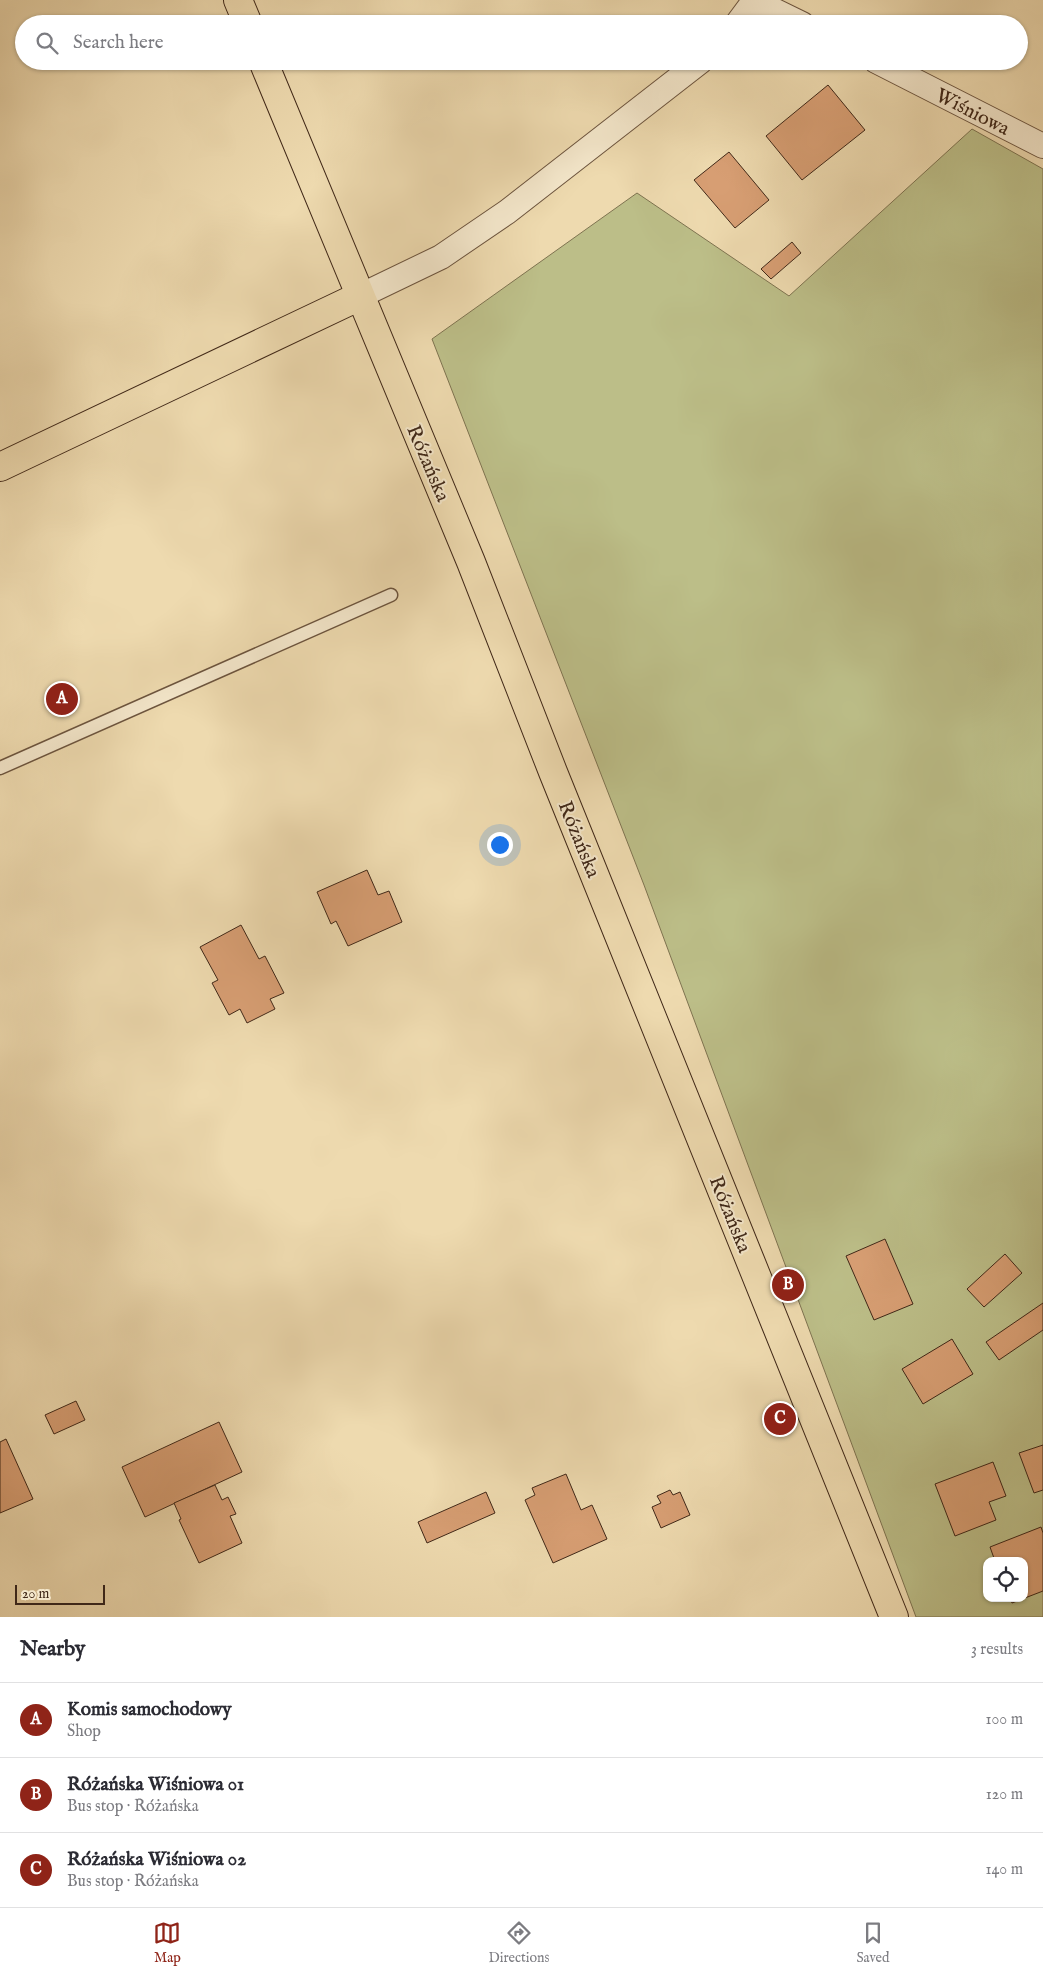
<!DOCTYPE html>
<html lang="en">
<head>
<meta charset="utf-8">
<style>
  body { margin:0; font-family:"IM FELL English",serif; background:#f7f7f7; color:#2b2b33 }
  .controls { position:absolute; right:15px; bottom:15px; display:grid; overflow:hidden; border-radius:10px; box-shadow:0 1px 4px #0004 }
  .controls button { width:45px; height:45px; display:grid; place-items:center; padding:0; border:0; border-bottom:1px solid #e1e1e2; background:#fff; color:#2b2b33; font:25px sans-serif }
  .scale { position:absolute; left:15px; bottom:12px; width:90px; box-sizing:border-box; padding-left:5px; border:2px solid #402818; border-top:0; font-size:14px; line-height:18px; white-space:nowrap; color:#402818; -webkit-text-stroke:4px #f4e7cb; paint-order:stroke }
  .you { position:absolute; left:499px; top:844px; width:18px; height:18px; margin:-12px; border:4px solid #fff; border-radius:50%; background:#1a73e8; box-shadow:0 0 0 8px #1a73e833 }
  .badge { display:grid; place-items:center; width:32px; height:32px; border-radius:50%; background:#8f2418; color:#fff; font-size:16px; font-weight:700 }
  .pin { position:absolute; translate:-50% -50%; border:2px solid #fff; box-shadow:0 1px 5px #0006 }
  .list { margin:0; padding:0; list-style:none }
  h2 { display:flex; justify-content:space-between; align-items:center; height:65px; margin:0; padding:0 20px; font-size:21px }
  h2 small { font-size:16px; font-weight:400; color:#7c7c81 }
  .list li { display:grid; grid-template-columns:32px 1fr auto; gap:15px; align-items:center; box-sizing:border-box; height:75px; padding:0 20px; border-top:1px solid #e1e1e2 }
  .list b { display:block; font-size:19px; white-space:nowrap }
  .list p { margin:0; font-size:16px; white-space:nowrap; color:#7c7c81 }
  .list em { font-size:16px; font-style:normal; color:#7c7c81 }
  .icon { flex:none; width:28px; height:28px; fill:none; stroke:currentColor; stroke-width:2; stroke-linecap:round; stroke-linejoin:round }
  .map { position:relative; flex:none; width:1043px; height:1617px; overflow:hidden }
  .search { position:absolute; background:#fff; box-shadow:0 1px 4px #0004; left:15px; right:15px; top:15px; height:55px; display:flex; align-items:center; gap:12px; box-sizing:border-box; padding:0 18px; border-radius:28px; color:#7c7c81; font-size:19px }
  .sheet { height:290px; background:#fff }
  nav { display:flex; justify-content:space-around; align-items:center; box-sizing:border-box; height:70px; border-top:1px solid #e1e1e2; background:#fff; font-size:14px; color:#7c7c81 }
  nav a { display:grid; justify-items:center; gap:2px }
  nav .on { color:#8f2418 }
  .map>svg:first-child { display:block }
  .green { fill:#bcbe88; stroke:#7e7350; fill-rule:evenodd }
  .building { fill:#d79e73; stroke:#402818 }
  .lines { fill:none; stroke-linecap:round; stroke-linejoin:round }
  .lane-casing { stroke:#6c543e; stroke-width:15 }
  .street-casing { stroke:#6c543e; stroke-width:26 }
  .primary-casing { stroke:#402818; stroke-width:30 }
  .highway-casing { stroke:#402818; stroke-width:30 }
  .lane { stroke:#f4e7cb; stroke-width:12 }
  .street { stroke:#f4e7cb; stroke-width:24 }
  .primary { stroke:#eedaaf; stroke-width:28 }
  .highway { stroke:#eedaaf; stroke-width:28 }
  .labels { text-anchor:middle; stroke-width:4; stroke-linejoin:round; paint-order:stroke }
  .street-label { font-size:20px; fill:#402818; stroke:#f4e7cb }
</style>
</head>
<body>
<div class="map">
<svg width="1043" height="1617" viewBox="0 0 1043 1617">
  <rect width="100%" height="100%" fill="#eedaaf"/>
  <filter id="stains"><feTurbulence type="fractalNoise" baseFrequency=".004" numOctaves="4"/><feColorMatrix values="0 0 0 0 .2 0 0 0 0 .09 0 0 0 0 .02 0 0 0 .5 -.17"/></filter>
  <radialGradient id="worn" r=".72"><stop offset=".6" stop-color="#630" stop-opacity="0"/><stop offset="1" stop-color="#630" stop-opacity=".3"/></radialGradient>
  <path class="green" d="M972 129 1043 169V1617H916L644 885 432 339 637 193 789 296ZM987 1561H1024V1598H987Z"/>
  <g class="building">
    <path d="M828 85 865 130 802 180 766 136Z"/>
    <path d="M729 152 769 200 735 228 694 180Z"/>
    <path d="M792 242 801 253 771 279 761 269Z"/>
    <path d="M367 870 378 895 389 891 402 922 348 946 336 921 331 924 317 892Z"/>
    <path d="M241 925 259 959 265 956 284 993 270 999 275 1009 247 1023 240 1009 229 1015 212 983 218 980 200 947Z"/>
    <path d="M885 1239 913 1304 874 1320 846 1256Z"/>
    <path d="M1005 1254 1022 1273 984 1307 967 1289Z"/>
    <path d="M1043 1303V1330L999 1360 986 1342Z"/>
    <path d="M952 1339 973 1374 923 1404 902 1369Z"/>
    <path d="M76 1401 85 1420 54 1434 45 1415Z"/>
    <path d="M219 1422 242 1472 145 1517 122 1467Z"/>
    <path d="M6 1439 33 1499 0 1513V1442Z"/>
    <path d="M1043 1445V1490L1034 1493 1019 1453Z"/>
    <path d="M993 1462 1006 1496 989 1502 996 1520 955 1536 935 1484Z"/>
    <path d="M566 1474 581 1510 592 1505 607 1539 553 1563 525 1500 535 1495 532 1488Z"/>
    <path d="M215 1485 222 1500 228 1497 236 1514 230 1516 242 1543 199 1563 179 1520 181 1519 174 1503Z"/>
    <path d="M670 1490 673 1495 680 1492 690 1515 661 1528 652 1507 661 1503 657 1496Z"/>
    <path d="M486 1492 495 1513 427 1543 418 1522Z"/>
    <path d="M1041 1527 1043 1533V1591L1012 1603 1010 1598H1024V1561H995L990 1547Z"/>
  </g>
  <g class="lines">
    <g class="lane-casing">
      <path id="lane" d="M0 768 391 595"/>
    </g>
    <g class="street-casing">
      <g id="street">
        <path d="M753 0 802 24"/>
        <path d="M737 24 754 1"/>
        <path d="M876 61 1043 146"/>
        <path d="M360 296 441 257 507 212 701 61"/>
      </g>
    </g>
    <g class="primary-casing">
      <g id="primary">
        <path d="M238 0 248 24"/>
        <path d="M263 61 471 562 553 772 894 1617"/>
      </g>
    </g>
    <g class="highway-casing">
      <path id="highway" d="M0 467 360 296"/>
    </g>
    <use href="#lane" class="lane"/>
    <use href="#street" class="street"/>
    <use href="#primary" class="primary"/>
    <use href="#highway" class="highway"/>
  </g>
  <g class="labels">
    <g class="street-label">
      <text transform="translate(973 111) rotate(27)" y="7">Wiśniowa</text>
      <text transform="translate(429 463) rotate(67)" y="7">Różańska</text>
      <text transform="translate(580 839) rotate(68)" y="7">Różańska</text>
      <text transform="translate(731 1214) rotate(68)" y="7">Różańska</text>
    </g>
  </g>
  <rect width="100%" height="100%" filter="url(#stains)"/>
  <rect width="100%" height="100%" fill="url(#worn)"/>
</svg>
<div class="controls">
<button><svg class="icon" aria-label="locate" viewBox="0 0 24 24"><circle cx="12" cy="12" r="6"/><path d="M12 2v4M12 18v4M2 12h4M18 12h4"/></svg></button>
</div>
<div class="scale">20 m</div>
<div class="you"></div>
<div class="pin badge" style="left:62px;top:699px">A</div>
<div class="pin badge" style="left:788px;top:1285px">B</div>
<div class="pin badge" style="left:780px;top:1419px">C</div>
<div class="search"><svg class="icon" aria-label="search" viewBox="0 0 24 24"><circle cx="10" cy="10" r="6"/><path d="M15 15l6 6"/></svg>Search here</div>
</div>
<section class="sheet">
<h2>Nearby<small>3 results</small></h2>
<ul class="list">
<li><span class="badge">A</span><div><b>Komis samochodowy</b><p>Shop</p></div><em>100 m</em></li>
<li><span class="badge">B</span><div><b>Różańska Wiśniowa 01</b><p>Bus stop · Różańska</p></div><em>120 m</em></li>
<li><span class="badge">C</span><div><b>Różańska Wiśniowa 02</b><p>Bus stop · Różańska</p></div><em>140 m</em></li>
</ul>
</section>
<nav>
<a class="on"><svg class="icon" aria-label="map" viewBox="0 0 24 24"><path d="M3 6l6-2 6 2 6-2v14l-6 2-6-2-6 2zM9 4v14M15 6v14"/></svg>Map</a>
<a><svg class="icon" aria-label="directions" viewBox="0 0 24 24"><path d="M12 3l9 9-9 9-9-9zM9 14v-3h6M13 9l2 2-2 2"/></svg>Directions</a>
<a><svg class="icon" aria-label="saved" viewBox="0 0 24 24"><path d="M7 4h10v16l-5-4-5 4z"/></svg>Saved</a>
</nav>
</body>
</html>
